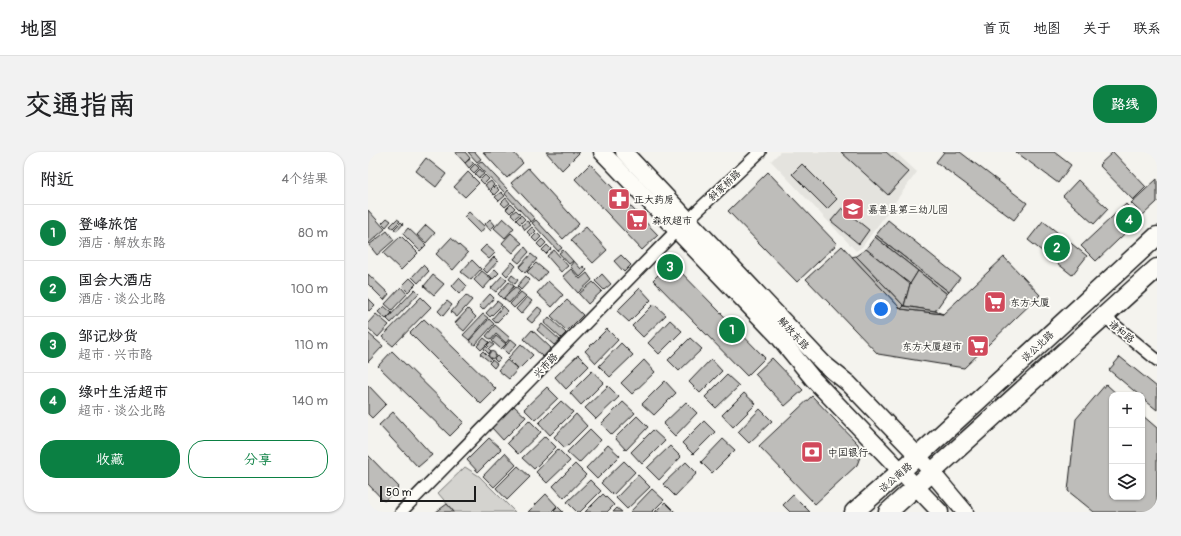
<!DOCTYPE html>
<html lang="zh">
<head>
<meta charset="utf-8">
<style>
  body { margin:0; font-family:Pangolin,"LXGW WenKai TC",sans-serif; background:#f2f2f2; color:#202124 }
  .controls { position:absolute; right:12px; bottom:12px; display:grid; overflow:hidden; border-radius:8px; box-shadow:0 1px 3px #0004 }
  .controls button { width:36px; height:36px; display:grid; place-items:center; padding:0; border:0; border-bottom:1px solid #e0e0e0; background:#fff; color:#202124; font:20px sans-serif }
  .scale { position:absolute; left:12px; bottom:10px; width:96px; box-sizing:border-box; padding-left:4px; border:2px solid #1c1c1c; border-top:0; font-size:11px; line-height:14px; white-space:nowrap; color:#1c1c1c; -webkit-text-stroke:3px #fdfcf7; paint-order:stroke }
  .you { position:absolute; left:513px; top:157px; width:14px; height:14px; margin:-10px; border:3px solid #fff; border-radius:50%; background:#1a73e8; box-shadow:0 0 0 6px #1a73e833 }
  .badge { display:grid; place-items:center; width:26px; height:26px; border-radius:50%; background:#0b8043; color:#fff; font-size:13px; font-weight:700 }
  .pin { position:absolute; translate:-50% -50%; border:2px solid #fff; box-shadow:0 1px 4px #0006 }
  .list { margin:0; padding:0; list-style:none }
  h2 { display:flex; justify-content:space-between; align-items:center; height:52px; margin:0; padding:0 16px; font-size:17px }
  h2 small { font-size:13px; font-weight:400; color:#757577 }
  .list li { display:grid; grid-template-columns:26px 1fr auto; gap:12px; align-items:center; box-sizing:border-box; height:56px; padding:0 16px; border-top:1px solid #e0e0e0 }
  .list b { display:block; font-size:15px; white-space:nowrap }
  .list p { margin:0; font-size:13px; white-space:nowrap; color:#757577 }
  .list em { font-size:13px; font-style:normal; color:#757577 }
  .actions { display:flex; gap:8px; padding:12px 16px }
  .actions a { flex:1; padding:9px 0; border:1px solid #0b8043; border-radius:16px; text-align:center; font-size:14px; color:#0b8043 }
  .actions .main { background:#0b8043; color:#fff }
  .icon { flex:none; width:22px; height:22px; fill:none; stroke:currentColor; stroke-width:2; stroke-linecap:round; stroke-linejoin:round }
  .map { position:relative; flex:none; width:789px; height:360px; overflow:hidden; border-radius:16px }
  header { display:flex; align-items:center; gap:24px; box-sizing:border-box; height:56px; padding:0 20px; background:#fff; border-bottom:1px solid #e0e0e0 }
  header strong { font-size:19px }
  nav { display:flex; gap:22px; margin-inline-start:auto; font-size:14px }
  .intro { display:flex; align-items:center; justify-content:space-between; box-sizing:border-box; height:96px; padding:0 24px }
  h1 { margin:0; font-size:28px }
  .button { padding:10px 18px; border-radius:16px; background:#0b8043; color:#fff; font-size:14px; font-weight:700 }
  main { display:flex; gap:24px; padding:0 24px }
  aside { flex:1; background:#fff; border-radius:16px; box-shadow:0 1px 3px #0004 }
  .map>svg:first-child { display:block }
  .built { fill:#e4e3de }
  .green { fill:#d4d3cf; stroke:#787876 }
  .building { fill:#bebdba; stroke:#1c1c1c }
  .lines { fill:none; stroke-linecap:round; stroke-linejoin:round }
  .minor-casing { stroke:#1c1c1c; stroke-width:14 }
  .secondary-casing { stroke:#1c1c1c; stroke-width:19 }
  .primary-casing { stroke:#1c1c1c; stroke-width:21 }
  .minor { stroke:#fdfcf7; stroke-width:11 }
  .secondary { stroke:#fdfcf7; stroke-width:16 }
  .primary { stroke:#fdfcf7; stroke-width:18 }
  .labels { text-anchor:middle; stroke-width:3.5; stroke-linejoin:round; paint-order:stroke }
  .street-label { font-size:10px; fill:#1c1c1c; stroke:#fdfcf7 }
  .poi-label { font-size:10px; fill:#1c1c1c; stroke:#fdfcf7; text-anchor:start }
</style>
</head>
<body>
<header>
<strong>地图</strong>
<nav><a>首页</a><a>地图</a><a>关于</a><a>联系</a></nav>
</header>
<div class="intro"><h1>交通指南</h1><a class="button">路线</a></div>
<main>
<aside>
<h2>附近<small>4个结果</small></h2>
<ul class="list">
<li><span class="badge">1</span><div><b>登峰旅馆</b><p>酒店 · 解放东路</p></div><em>80 m</em></li>
<li><span class="badge">2</span><div><b>国会大酒店</b><p>酒店 · 谈公北路</p></div><em>100 m</em></li>
<li><span class="badge">3</span><div><b>邹记炒货</b><p>超市 · 兴市路</p></div><em>110 m</em></li>
<li><span class="badge">4</span><div><b>绿叶生活超市</b><p>超市 · 谈公北路</p></div><em>140 m</em></li>
</ul>
<div class="actions"><a class="main">收藏</a><a>分享</a></div>
</aside>
<div class="map">
<svg width="789" height="360" viewBox="0 0 789 360">
  <rect width="100%" height="100%" fill="#f4f3ee"/>
  <filter id="ink" filterUnits="userSpaceOnUse"><feTurbulence type="fractalNoise" baseFrequency=".025" numOctaves="2"/><feDisplacementMap in="SourceGraphic" scale="8" xChannelSelector="R" yChannelSelector="G"/><feConvolveMatrix kernelMatrix="1 2 1 2 8 2 1 2 1" color-interpolation-filters="sRGB"/></filter>
  <g filter="url(#ink)">
    <path class="built" d="M412 0H527L549 20 494 95 488 99 403 9Z"/>
    <path class="green" d="M97 315 111 324 147 360H86L70 341Z"/>
    <g class="building">
      <path d="M87 0H97L102 6 97 11Z"/>
      <path d="M100 0H107L113 7 109 10Z"/>
      <path d="M115 0H145L155 11 139 26Z"/>
      <path d="M178 0H210L211 1 194 18Z"/>
      <path d="M473 0H518L541 20 520 43Z"/>
      <path d="M576 0H592L659 51 646 68 568 10Z"/>
      <path d="M648 0H686L703 13 690 31Z"/>
      <path d="M745 0 778 35 765 48 731 13Z"/>
      <path d="M58 6 78 22 68 35 48 19Z"/>
      <path d="M102 7 106 11 101 16 97 11Z"/>
      <path d="M113 9 139 37 136 40 109 12Z"/>
      <path d="M107 12 111 16 106 21 102 17Z"/>
      <path d="M222 12 290 83 274 98 207 27Z"/>
      <path d="M434 12 469 47 459 57 424 22Z"/>
      <path d="M160 16 211 72 195 87 143 31Z"/>
      <path d="M112 17 116 22 111 26 107 22Z"/>
      <path d="M100 20 111 31 97 45 86 35Z"/>
      <path d="M400 20 469 92 429 130 360 59Z"/>
      <path d="M117 23 121 27 116 32 112 28Z"/>
      <path d="M789 27V50L775 63 763 51Z"/>
      <path d="M710 28 740 57 726 72 695 44Z"/>
      <path d="M123 29 126 33 121 38 117 33Z"/>
      <path d="M127 34 131 38 126 43 122 39Z"/>
      <path d="M140 38 167 67 163 70 137 42Z"/>
      <path d="M133 40 137 44 131 49 127 45Z"/>
      <path d="M138 46 142 51 137 55 133 51Z"/>
      <path d="M143 52 147 56 142 61 138 57Z"/>
      <path d="M758 52 772 67 728 109 713 94Z"/>
      <path d="M474 56 501 78 491 92 463 69Z"/>
      <path d="M0 58 17 77 0 92Z"/>
      <path d="M148 58 152 62 147 66 143 62Z"/>
      <path d="M101 60 117 75 112 81 96 65Z"/>
      <path d="M153 63 157 67 152 72 148 68Z"/>
      <path d="M19 66 23 69 18 75 14 71Z"/>
      <path d="M135 66 146 76 137 86 126 76Z"/>
      <path d="M29 67 32 69 25 76 22 74Z"/>
      <path d="M122 67 127 73 122 78 117 72Z"/>
      <path d="M168 68 194 96 190 99 164 71Z"/>
      <path d="M520 68 592 126 581 140 508 83Z"/>
      <path d="M159 69 163 73 157 78 154 73Z"/>
      <path d="M675 69 719 104 704 123 660 88Z"/>
      <path d="M33 70 35 72 29 79 26 77Z"/>
      <path d="M58 73 67 81 58 91 49 83Z"/>
      <path d="M164 75 168 79 163 84 159 80Z"/>
      <path d="M218 75 239 98 225 111 203 88Z"/>
      <path d="M40 76 58 93 52 99 35 82Z"/>
      <path d="M19 79 26 88 9 103 1 93Z"/>
      <path d="M143 81 154 91 145 101 134 91Z"/>
      <path d="M169 81 173 85 168 90 164 86Z"/>
      <path d="M508 83 581 140 579 142 507 85Z"/>
      <path d="M33 84 50 101 33 118 15 101Z"/>
      <path d="M507 85 550 119 542 132 498 97Z"/>
      <path d="M83 86 100 101 85 118 68 102Z"/>
      <path d="M174 87 178 91 173 96 169 92Z"/>
      <path d="M118 93 127 101 121 107 112 99Z"/>
      <path d="M179 93 183 97 178 102 174 98Z"/>
      <path d="M474 94 533 157 575 162 636 105 672 143 596 216 510 202 438 127Z"/>
      <path d="M157 95 161 100 151 111 146 107Z"/>
      <path d="M498 97 542 132 536 154 488 104Z"/>
      <path d="M186 98 200 114 193 120 179 104Z"/>
      <path d="M195 98 205 109 201 112 191 101Z"/>
      <path d="M163 102 169 107 157 121 151 115Z"/>
      <path d="M253 103 263 113 256 120 246 109Z"/>
      <path d="M488 104 536 154 533 157 484 105Z"/>
      <path d="M126 105 130 109 119 121 115 117Z"/>
      <path d="M104 108 113 117 103 128 93 120Z"/>
      <path d="M206 109 213 117 215 114 219 118 212 125 202 114Z"/>
      <path d="M144 110 148 114 139 124 135 120Z"/>
      <path d="M303 110 397 206 379 224 285 128Z"/>
      <path d="M168 111 179 120 170 130 159 120Z"/>
      <path d="M55 113 61 119 50 131 44 125Z"/>
      <path d="M127 117 131 121 125 127 121 123Z"/>
      <path d="M203 117 212 127 219 121 224 128 210 141 195 124Z"/>
      <path d="M114 119 124 127 115 137 106 128Z"/>
      <path d="M550 119 579 142 567 159 536 154 542 132Z"/>
      <path d="M0 122 21 142 16 148 0 132Z"/>
      <path d="M234 122 243 132 236 138 227 129Z"/>
      <path d="M65 123 76 132 66 143 56 134Z"/>
      <path d="M144 123 150 128 147 132 141 127Z"/>
      <path d="M134 124 139 128 128 140 123 136Z"/>
      <path d="M158 124 162 128 153 138 149 134Z"/>
      <path d="M42 126 48 132 40 140 34 134Z"/>
      <path d="M91 126 99 134 92 142 84 134Z"/>
      <path d="M180 129 195 143 184 155 169 141Z"/>
      <path d="M141 130 146 134 135 147 130 142Z"/>
      <path d="M225 130 234 139 220 152 211 142Z"/>
      <path d="M33 135 39 142 24 158 17 152Z"/>
      <path d="M147 135 152 139 141 151 136 147Z"/>
      <path d="M272 136 283 148 261 170 249 159Z"/>
      <path d="M47 137 51 141 23 171 19 167Z"/>
      <path d="M153 140 158 144 146 156 142 152Z"/>
      <path d="M122 142 126 146 115 158 111 154Z"/>
      <path d="M98 143 104 148 89 165 83 160Z"/>
      <path d="M53 145 63 155 25 194 14 185Z"/>
      <path d="M159 145 164 149 153 162 148 157Z"/>
      <path d="M0 146 7 153 1 159 0 158Z"/>
      <path d="M199 148 215 163 199 179 183 164Z"/>
      <path d="M79 149 84 153 75 164 70 159Z"/>
      <path d="M129 149 134 153 122 165 118 161Z"/>
      <path d="M286 152 298 163 275 185 264 174Z"/>
      <path d="M16 154 24 161 18 167 10 160Z"/>
      <path d="M135 154 140 159 128 171 124 167Z"/>
      <path d="M536 154 567 159 575 162 533 157Z"/>
      <path d="M170 155 175 159 164 171 159 167Z"/>
      <path d="M100 157 108 165 96 179 87 171Z"/>
      <path d="M8 162 21 173 10 185 0 176V171Z"/>
      <path d="M115 162 120 166 101 188 95 183Z"/>
      <path d="M181 165 198 181 193 186 176 171Z"/>
      <path d="M56 167 128 237 113 252 42 181Z"/>
      <path d="M121 167 126 172 107 193 101 189Z"/>
      <path d="M302 168 314 179 291 202 280 191Z"/>
      <path d="M174 172 192 188 186 193 169 178Z"/>
      <path d="M127 173 142 186 138 191 128 182 123 188 118 184Z"/>
      <path d="M239 177 250 188 228 211 217 199Z"/>
      <path d="M164 178 183 196 175 205 156 187Z"/>
      <path d="M0 181 15 194 0 210Z"/>
      <path d="M128 184 138 192 133 197 124 189Z"/>
      <path d="M116 186 121 190 113 198 109 194Z"/>
      <path d="M322 186 334 197 311 219 300 208Z"/>
      <path d="M143 187 149 192 140 202 135 197Z"/>
      <path d="M122 190 126 193 122 196 119 193Z"/>
      <path d="M253 191 265 203 242 225 231 214Z"/>
      <path d="M153 192 165 203 151 217 140 206Z"/>
      <path d="M118 194 123 199 121 202 116 197Z"/>
      <path d="M24 199 96 270 82 284 10 214Z"/>
      <path d="M115 199 123 207 121 209 112 202Z"/>
      <circle cx="124" cy="203" r="3.5"/>
      <path d="M210 203 221 214 198 237 187 225Z"/>
      <path d="M129 204 132 207 129 210 126 207Z"/>
      <path d="M752 205 789 235V258L774 246V243H771L741 218Z"/>
      <path d="M404 206 435 238 417 254 387 222Z"/>
      <path d="M343 207 354 219 332 241 321 230Z"/>
      <path d="M124 208 129 212 126 216 121 211Z"/>
      <path d="M139 208 150 217 141 227 130 218Z"/>
      <path d="M276 208 287 220 264 242 253 231Z"/>
      <path d="M224 219 236 230 213 253 202 241Z"/>
      <path d="M359 223 371 234 348 256 337 245Z"/>
      <path d="M297 229 308 241 286 263 274 252Z"/>
      <path d="M738 232 750 243H744V345H774V263L789 276V360H726L700 339 708 267Z"/>
      <path d="M0 233 18 252 4 266 0 262Z"/>
      <path d="M240 234 251 245 228 267 217 256Z"/>
      <path d="M179 235 190 246 167 268 156 257Z"/>
      <path d="M376 241 388 252 365 275 354 263Z"/>
      <path d="M444 244 490 292 492 305 489 313 447 352 391 294Z"/>
      <path d="M193 249 205 260 182 283 171 271Z"/>
      <path d="M255 250 267 261 244 283 233 272Z"/>
      <path d="M318 250 329 261 307 284 295 272Z"/>
      <path d="M146 254 158 265 135 288 124 276Z"/>
      <path d="M392 257 404 269 381 291 370 280Z"/>
      <path d="M25 260 64 303 50 315 11 273Z"/>
      <path d="M208 262 219 274 197 296 186 285Z"/>
      <path d="M269 264 280 275 258 298 247 286Z"/>
      <path d="M161 268 173 280 150 302 139 291Z"/>
      <path d="M336 269 347 280 325 302 314 291Z"/>
      <path d="M222 277 233 288 211 311 199 300Z"/>
      <path d="M285 278 297 289 274 312 263 300Z"/>
      <path d="M177 284 188 295 166 317 154 306Z"/>
      <path d="M121 286 133 297 110 320 99 308Z"/>
      <path d="M355 287 367 298 344 321 333 310Z"/>
      <path d="M240 293 252 304 229 327 218 316Z"/>
      <path d="M302 294 313 305 291 328 279 316Z"/>
      <path d="M190 297 202 309 179 331 168 320Z"/>
      <path d="M137 301 148 313 126 335 115 324Z"/>
      <path d="M0 303 31 335 16 349 0 332Z"/>
      <path d="M256 309 267 320 245 343 233 331Z"/>
      <path d="M318 310 329 321 307 344 295 332Z"/>
      <path d="M207 312 218 323 196 346 185 334Z"/>
      <path d="M150 314 162 325 139 348 128 336Z"/>
      <path d="M270 323 282 335 259 357 248 346Z"/>
      <path d="M222 328 233 339 212 360H209L199 350Z"/>
      <path d="M284 337 296 348 284 360H262Z"/>
      <path d="M178 342 189 354 183 360H160Z"/>
      <path d="M235 342 246 353 239 360H217Z"/>
      <path d="M425 343 442 360H422L415 353Z"/>
      <path d="M297 350 307 360H287Z"/>
      <path d="M79 352 86 360H68Z"/>
      <path d="M190 355 195 360H185Z"/>
      <path d="M249 356 254 360H245Z"/>
    </g>
    <g class="lines">
      <g class="minor-casing">
        <g id="minor">
          <path d="M737 165 789 208"/>
          <path d="M33 360 309 78 392 0"/>
        </g>
      </g>
      <g class="secondary-casing">
        <g id="secondary">
          <path d="M234 0 409 183 445 227 572 360"/>
          <path d="M256 0 456 212 481 232 550 304 597 360"/>
        </g>
      </g>
      <g class="primary-casing">
        <g id="primary">
          <path d="M486 360 550 304 789 84"/>
          <path d="M520 360 789 116"/>
        </g>
      </g>
      <use href="#minor" class="minor"/>
      <use href="#secondary" class="secondary"/>
      <use href="#primary" class="primary"/>
    </g>
  </g>
  <defs>
    <g id="pharmacy-square" transform="scale(1.15)"><rect x="-9" y="-9" width="18" height="18" rx="4" fill="#d1495b" stroke="#fdfcf7"/><path d="M-2-6h4v4h4v4h-4v4h-4v-4h-4v-4h4Z" fill="#fff"/></g>
    <g id="school-square" transform="scale(1.15)"><rect x="-9" y="-9" width="18" height="18" rx="4" fill="#d1495b" stroke="#fdfcf7"/><path d="M0-5L7-2L0 1L-7-2ZM-4 1L0 2.5L4 1V4Q0 6-4 4Z" fill="#fff"/></g>
    <g id="supermarket-square" transform="scale(1.15)"><rect x="-9" y="-9" width="18" height="18" rx="4" fill="#d1495b" stroke="#fdfcf7"/><path d="M-6-5.5h2.5l.6 2H6L4.5 2H-2.5L-4.4-4H-6ZM-1.5 3.2a1.3 1.3 0 1 0 .1 0ZM3 3.2a1.3 1.3 0 1 0 .1 0Z" fill="#fff"/></g>
    <g id="bank-square" transform="scale(1.15)"><rect x="-9" y="-9" width="18" height="18" rx="4" fill="#d1495b" stroke="#fdfcf7"/><path d="M-6-4H6V4H-6ZM0-2.3a2.3 2.3 0 1 0 0 4.6a2.3 2.3 0 1 0 0-4.6Z" fill="#fff"/></g>
  </defs>
  <g fill-rule="evenodd">
    <use href="#pharmacy-square" x="251" y="47"/>
    <use href="#school-square" x="485" y="57"/>
    <use href="#supermarket-square" x="269" y="68"/>
    <use href="#supermarket-square" x="627" y="150"/>
    <use href="#supermarket-square" x="610" y="194"/>
    <use href="#bank-square" x="444" y="300"/>
  </g>
  <g class="labels">
    <g class="street-label">
      <text transform="translate(356 33) rotate(-43)" y="4">斜家桥路</text>
      <text transform="translate(754 179) rotate(40)" y="4">诸和路</text>
      <text transform="translate(426 181) rotate(47)" y="4">解放东路</text>
      <text transform="translate(669 194) rotate(-43)" y="4">谈公北路</text>
      <text transform="translate(177 213) rotate(-46)" y="4">兴市路</text>
      <text transform="translate(527 325) rotate(-41)" y="4">谈公南路</text>
    </g>
    <g class="poi-label">
      <text x="266" y="51">正大药房</text>
      <text x="500" y="61">嘉善县第三幼儿园</text>
      <text x="284" y="72">森权超市</text>
      <text x="642" y="154">东方大厦</text>
      <text x="594" y="198" text-anchor="end">东方大厦超市</text>
      <text x="460" y="304">中国银行</text>
    </g>
  </g>
</svg>
<div class="controls">
<button>+</button>
<button>−</button>
<button><svg class="icon" aria-label="layers" viewBox="0 0 24 24"><path d="M12 4l9 5-9 5-9-5zM3 14l9 5 9-5"/></svg></button>
</div>
<div class="scale">50 m</div>
<div class="you"></div>
<div class="pin badge" style="left:364px;top:178px">1</div>
<div class="pin badge" style="left:689px;top:96px">2</div>
<div class="pin badge" style="left:302px;top:115px">3</div>
<div class="pin badge" style="left:761px;top:68px">4</div>
</div>
</main>
</body>
</html>
